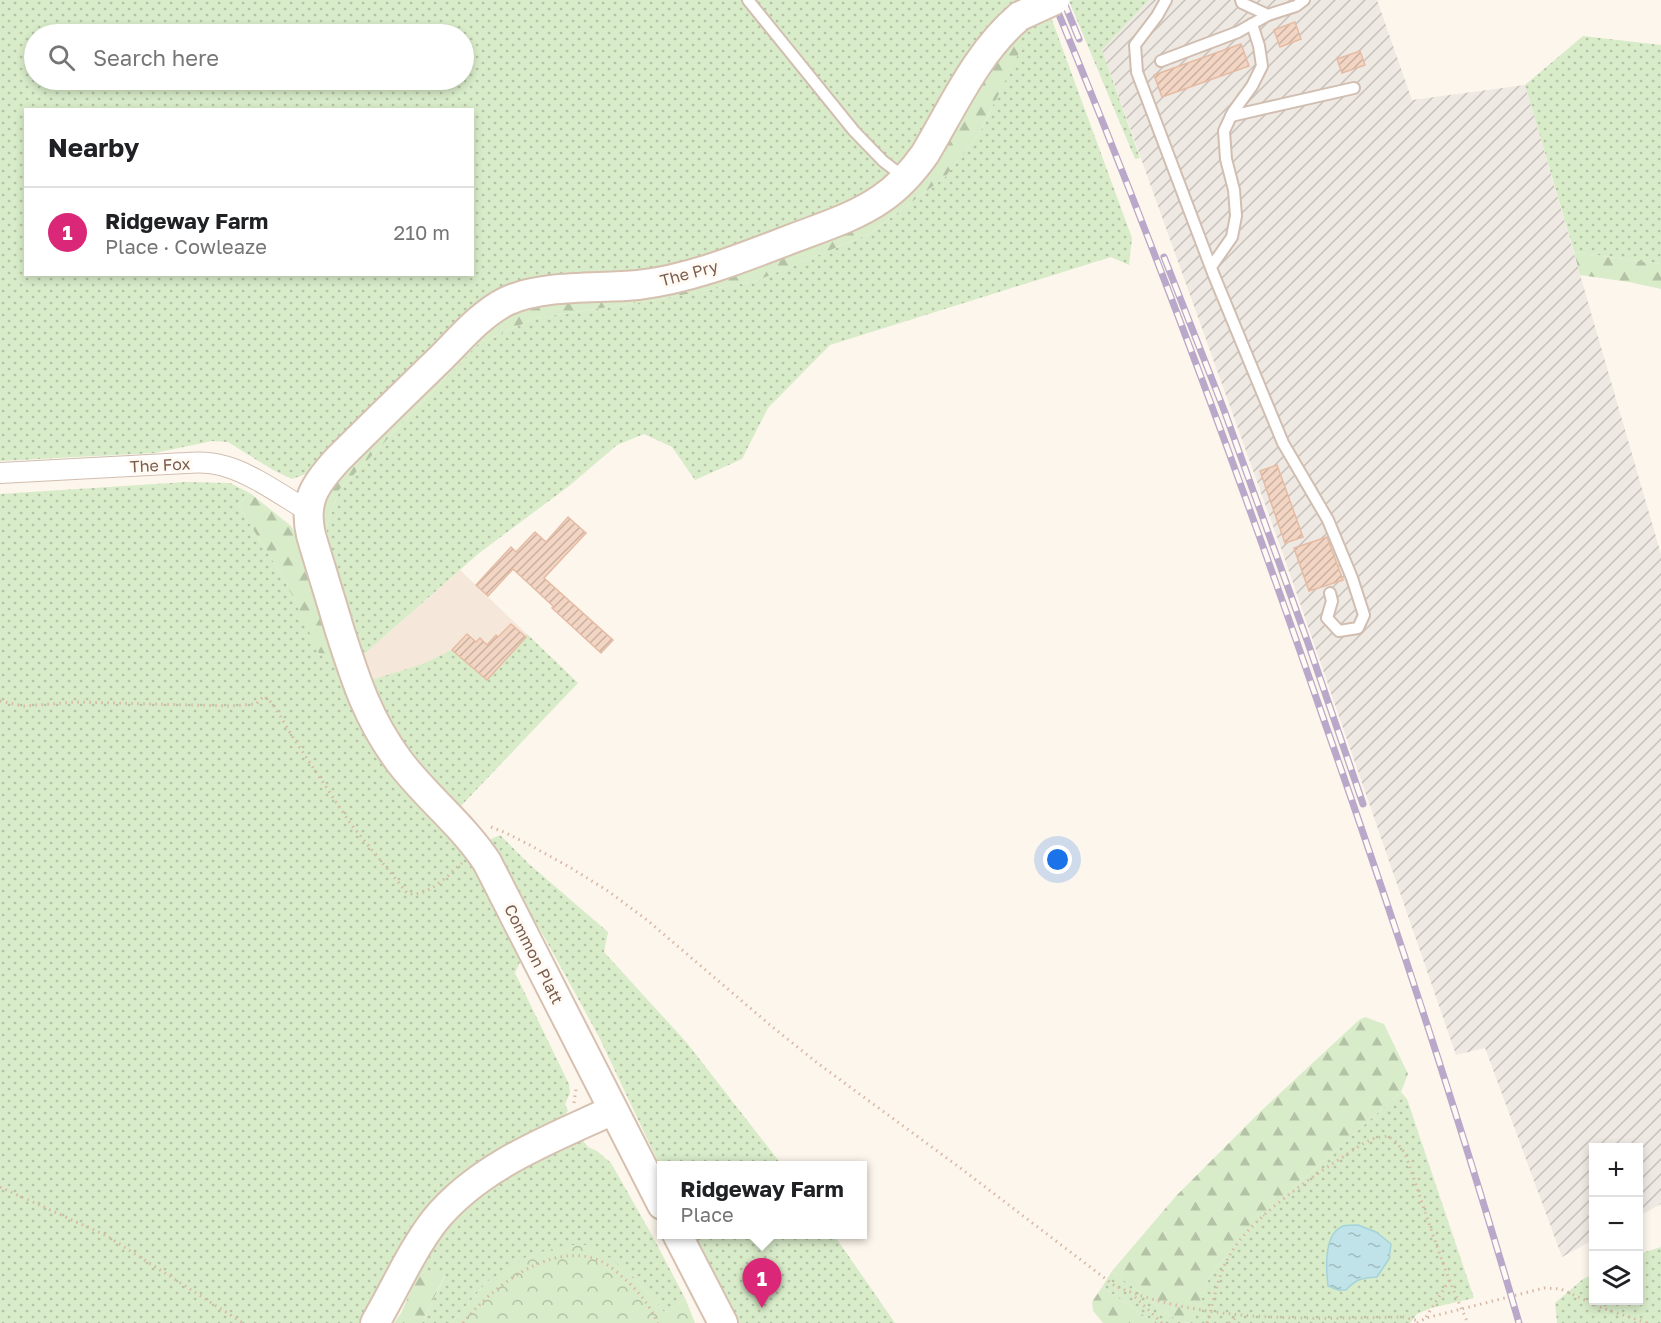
<!DOCTYPE html>
<html lang="en">
<head>
<meta charset="utf-8">
<style>
  body { margin:0; font-family:"Golos Text",sans-serif; background:#f6f6f6; color:#202124 }
  .controls { position:absolute; right:18px; bottom:18px; display:grid; overflow:hidden; border-radius:0px; box-shadow:0 3px 9px #0003 }
  .controls button { width:54px; height:54px; display:grid; place-items:center; padding:0; border:0; border-bottom:2px solid #e0e0e0; background:#fff; color:#202124; font:30px sans-serif }
  .you { position:absolute; left:1058px; top:860px; width:21px; height:21px; margin:-15px; border:4px solid #fff; border-radius:50%; background:#1a73e8; box-shadow:0 0 0 9px #1a73e833 }
  .badge { display:grid; place-items:center; width:39px; height:39px; border-radius:50%; background:#db2777; color:#fff; font-size:20px; font-weight:700 }
  .pin { position:absolute; translate:-50% -50px; filter:drop-shadow(0 2px 3px #0008) }
  .pin::after { content:''; position:absolute; top:32px; width:21px; height:18px; background:inherit; clip-path:polygon(0 0,100% 0,50% 100%) }
  .popup { position:absolute; left:657px; top:1161px; width:210px; height:78px; box-sizing:border-box; display:grid; place-content:center; border-radius:0px; background:#fff; filter:drop-shadow(0 2px 4px #0005); font-size:20px; white-space:nowrap; color:#757577 }
  .popup b { font-size:22px; color:#202124 }
  .popup::after { content:''; position:absolute; left:50%; top:100%; margin-left:-12px; border:12px solid transparent; border-top-color:#fff }
  .list { margin:0; padding:0; list-style:none }
  h2 { display:flex; justify-content:space-between; align-items:center; height:78px; margin:0; padding:0 24px; font-size:26px }
  h2 small { font-size:20px; font-weight:400; color:#757577 }
  .list li { display:grid; grid-template-columns:39px 1fr auto; gap:18px; align-items:center; box-sizing:border-box; height:90px; padding:0 24px; border-top:2px solid #e0e0e0 }
  .list b { display:block; font-size:22px; white-space:nowrap }
  .list p { margin:0; font-size:20px; white-space:nowrap; color:#757577 }
  .list em { font-size:20px; font-style:normal; color:#757577 }
  .icon { flex:none; width:33px; height:33px; fill:none; stroke:currentColor; stroke-width:2; stroke-linecap:round; stroke-linejoin:round }
  .map { position:relative; flex:none; width:1661px; height:1323px; overflow:hidden }
  .search { position:absolute; background:#fff; box-shadow:0 3px 9px #0003; left:24px; top:24px; width:450px; height:66px; display:flex; align-items:center; gap:15px; box-sizing:border-box; padding:0 21px; border-radius:33px; color:#757577; font-size:22px }
  .panel { position:absolute; background:#fff; box-shadow:0 3px 9px #0003; left:24px; top:108px; width:450px; height:168px; border-radius:0px }
  .map>svg:first-child { display:block }
  .residential { fill:#f5e8da }
  .industrial { fill:url(#industrial-furrows) }
  .grass { fill:url(#grass-dots); fill-rule:evenodd }
  .forest { fill:url(#forest-firs) }
  .park { fill:url(#park-crowns) }
  .water { fill:url(#water-ripples); stroke:#a5d3da; stroke-width:1.5 }
  .building { fill:url(#building-hatch); stroke:#e6bba3; stroke-width:1.5 }
  .lines { fill:none; stroke-linecap:round; stroke-linejoin:round }
  .lane-casing { stroke:#d1beb0; stroke-width:14 }
  .street-casing { stroke:#d1beb0; stroke-width:22 }
  .secondary-casing { stroke:#d6c0b0; stroke-width:32 }
  .path { stroke:#d9b8a5; stroke-width:3; stroke-dasharray:1.5 4.5; stroke-linecap:butt }
  .lane { stroke:#fff; stroke-width:10 }
  .street { stroke:#fff; stroke-width:20 }
  .secondary { stroke:#fff; stroke-width:28 }
  .rail-casing { stroke:#b9a8c9; stroke-width:7 }
  .rail { stroke:#fffaf3; stroke-width:4.5; stroke-dasharray:14; stroke-linecap:butt }
  .secondary-bridge-casing { stroke:#d6c0b0; stroke-width:32; stroke-linecap:butt }
  .secondary-bridge { stroke:#fff; stroke-width:28 }
  .labels { text-anchor:middle; stroke-width:6; stroke-linejoin:round; paint-order:stroke }
  .street-label { font-size:16px; fill:#7a5c4d; stroke:#fffaf3 }
</style>
</head>
<body>
<div class="map">
<svg width="1661" height="1323" viewBox="0 0 1661 1323">
  <defs>
    <pattern id="industrial-furrows" width="10" height="10" patternUnits="userSpaceOnUse" patternTransform="scale(1.5)"><rect width="10" height="10" fill="#efe9e4"/><path d="M-1 1l2-2M0 10L10 0M9 11l2-2" fill="none" stroke="#c7c0bb"/></pattern>
    <pattern id="grass-dots" width="8" height="8" patternUnits="userSpaceOnUse" patternTransform="scale(1.5)"><rect width="8" height="8" fill="#d8ecc9"/><path d="M2 2h.1M6 6h.1" fill="none" stroke="#b4c2a5" stroke-width="1.8" stroke-linecap="round"/></pattern>
    <pattern id="forest-firs" width="22" height="20" patternUnits="userSpaceOnUse" patternTransform="scale(1.5)"><rect width="22" height="20" fill="#d8ecc9"/><path d="M5 1l3.5 6h-7zM16 11l3.5 6h-7z" fill="#b4c2a5"/></pattern>
    <pattern id="park-crowns" width="20" height="18" patternUnits="userSpaceOnUse" patternTransform="scale(1.5)"><rect width="20" height="18" fill="#d8ecc9"/><path d="M2 6a3 3 0 1 1 6 0M12 15a3 3 0 1 1 6 0" fill="none" stroke="#b4c2a5"/></pattern>
    <pattern id="water-ripples" width="26" height="14" patternUnits="userSpaceOnUse" patternTransform="scale(1.5)"><rect width="26" height="14" fill="#bfe3e8"/><path d="M2 4q2-2 4 0t4 0M15 11q2-2 4 0t4 0" fill="none" stroke="#a0bbbe"/></pattern>
    <pattern id="building-hatch" width="6" height="6" patternUnits="userSpaceOnUse" patternTransform="scale(1.5)"><rect width="6" height="6" fill="#f3d5c3"/><path d="M-1 1l2-2M0 6l6-6M5 7l2-2" fill="none" stroke="#cab0a1"/></pattern>
  </defs>
  <rect width="100%" height="100%" fill="#fdf6ec"/>
  <path class="residential" d="M460 570 578 683 395 737 362 656Z"/>
  <path class="industrial" d="M1149 0H1377L1412 100 1525 85 1661 554V1204L1639 1216 1638 1148H1594L1593 1240 1562 1257 1485 1048 1456 1055 1283 554 1102 50Z"/>
  <g class="grass">
    <path d="M0 0H1026L920 142 880 186 823 217 672 269 532 280 493 291 479 302 427 353 306 474 292 479 273 470 228 442 212 441 155 453 0 461ZM34 34H464V80H34ZM26 110H472V274H26Z"/>
    <path d="M1073 0H1149L1102 50 1140 158 1135 159 1069 1Z"/>
    <path d="M1048 9 1132 238 1129 265 1111 257 830 345 768 408 742 459 695 480 672 447 644 434 617 445 569 486 478 554 362 656 351 626 326 528 339 490 478 344 536 318 655 300 756 281 869 234 945 177 979 134 992 108 1015 33Z"/>
    <path d="M1583 36 1661 45V264L1574 252 1525 85Z"/>
    <path d="M186 482 230 483 250 493 238 505 286 582 319 652 338 654 462 852 481 875 521 960 515 973 569 1084 570 1093 565 1104 568 1111 563 1117 495 1154 378 1297 361 1323H0V494Z"/>
    <path d="M527 634 578 683 459 808 407 753 368 681 423 664 452 650 487 680Z"/>
    <path d="M500 835 529 864 608 932 604 952 687 1043 782 1165 662 1166 661 1168 599 1037 546 940 490 846 491 839Z"/>
    <path d="M1401 1092 1407 1099 1474 1298 1431 1308 1417 1314 1410 1323H1188L1194 1321 1210 1275 1262 1216Z"/>
    <path d="M581 1138 588 1147 597 1151 611 1163 653 1237 685 1298 670 1311 664 1312 630 1273 488 1281 451 1323H422L445 1276 419 1272 440 1231 484 1185Z"/>
    <path d="M693 1235H834L895 1323H734Z"/>
    <path d="M1661 1247V1323H1557L1555 1303 1583 1279 1593 1274 1594 1300H1638L1639 1254Z"/>
    <path d="M1112 1271 1169 1315 1183 1323H1155L1102 1287Z"/>
  </g>
  <g class="forest">
    <path d="M1015 33 1022 38 1018 55 979 134 945 177 869 234 756 281 655 300 536 318 478 344 339 490 326 528 318 508 328 484 498 315 853 223Z"/>
    <path d="M1574 252 1661 264V289L1629 282 1580 275Z"/>
    <path d="M250 493 291 526 312 558 338 654 319 653 286 582 238 505Z"/>
    <path d="M1365 1017 1384 1024 1408 1074 1401 1092 1262 1216 1210 1275 1194 1322 1183 1323 1169 1315 1112 1271 1176 1196 1262 1110 1359 1020Z"/>
    <path d="M419 1272 445 1275 422 1323H394L401 1313Z"/>
    <path d="M1102 1287 1155 1323H1103L1093 1311 1092 1302Z"/>
  </g>
  <path class="park" d="M568 1245H587L610 1258 630 1273 664 1312 670 1311 685 1298 695 1323H451L488 1281 529 1255Z"/>
  <path class="water" d="M1358 1225 1376 1232 1391 1244 1389 1259 1377 1277C1362 1278 1356 1279 1346 1290H1338L1328 1286C1326 1269 1323 1234 1343 1226 1347 1225 1353 1225 1358 1225Z"/>
  <g class="building">
    <path d="M1295 22 1301 39 1280 47 1274 30Z"/>
    <path d="M1241 44 1249 66 1162 97 1154 75Z"/>
    <path d="M1360 51 1365 65 1342 73 1337 59Z"/>
    <path d="M1277 465 1303 537 1285 543 1260 471Z"/>
    <path d="M568 517 586 533 544 578 613 640 601 653 552 608 554 607 513 569 488 596 476 585 511 547 516 552 535 532 546 542Z"/>
    <path d="M1327 537 1343 580 1309 591 1294 548Z"/>
    <path d="M511 624 526 637 487 680 452 650 467 634 476 642 480 638 487 645 496 635 498 637Z"/>
  </g>
  <g class="lines">
    <g class="lane-casing">
      <g id="lane">
        <path d="M748 0 854 131 883 161 905 178"/>
        <path d="M1166 0 1157 16 1135 45 1137 72 1213 273 1283 443 1328 520 1352 578 1364 615 1358 628 1339 631 1327 618 1332 601 1330 593"/>
        <path d="M1241 0 1242 3 1268 15 1296 6 1304 0"/>
        <path d="M1161 61 1238 32 1268 15"/>
        <path d="M1231 116 1354 88"/>
        <path d="M1211 267 1232 237 1236 216 1234 190 1226 159 1224 131 1233 112 1252 86 1262 66 1259 46 1252 24"/>
      </g>
    </g>
    <g class="street-casing">
      <path id="street" d="M0 473 186 463C199 462 211 462 224 466 251 473 283 496 308 511"/>
    </g>
    <g class="secondary-casing">
      <g id="secondary">
        <path d="M662 1205 487 862C462 824 426 797 399 761 367 718 355 678 339 628 330 597 320 566 311 535 303 501 315 484 338 459 372 425 407 391 442 357 461 338 482 313 507 301 544 284 598 289 638 285 691 279 744 257 794 238 823 227 855 217 881 199 899 187 913 171 925 154 953 107 977 52 1020 16"/>
        <path d="M677 1234 723 1323"/>
        <path d="M375 1323C395 1289 411 1251 435 1220 480 1165 551 1139 613 1110"/>
      </g>
    </g>
    <g class="path">
      <path d="M0 701 24 706 76 702 230 706 256 704 264 696 273 704 292 736 350 823 407 893C427 899 448 875 462 863"/>
      <path d="M491 827 506 833 528 844 571 868 608 891 647 920 770 1025 820 1065 959 1167 1115 1286C1203 1323 1307 1319 1403 1317L1419 1321"/>
      <path d="M574 1103 576 1089"/>
      <path d="M0 1187 107 1236 243 1323"/>
      <path d="M1135 1297 1162 1323"/>
      <path d="M1426 1317 1449 1281"/>
      <path d="M463 1323C491 1288 550 1241 598 1260 609 1264 619 1274 628 1282 641 1294 650 1307 658 1323"/>
      <path d="M1207 1323C1215 1299 1217 1275 1231 1253 1251 1219 1302 1184 1335 1162 1348 1154 1360 1144 1375 1138 1379 1137 1384 1137 1388 1136L1396 1142 1405 1153C1425 1210 1442 1268 1468 1323"/>
      <path d="M1229 1323 1235 1318"/>
      <path d="M1417 1323 1426 1318 1544 1288 1561 1289 1602 1308 1647 1323"/>
    </g>
    <use href="#lane" class="lane"/>
    <use href="#street" class="street"/>
    <use href="#secondary" class="secondary"/>
    <g class="rail-casing">
      <g id="rail">
        <path d="M1053 0C1152 239 1242 482 1326 726 1395 923 1461 1122 1519 1323"/>
        <path d="M1063 0 1079 39"/>
        <path d="M1164 257 1224 410 1308 643 1363 804"/>
      </g>
    </g>
    <use href="#rail" class="rail"/>
    <g class="secondary-bridge-casing">
      <path id="secondary-bridge" d="M1020 16 1055 0"/>
    </g>
    <use href="#secondary-bridge" class="secondary-bridge"/>
  </g>
  <g class="labels">
    <g class="street-label">
      <text transform="translate(689 273) rotate(-15)" y="6">The Pry</text>
      <text transform="translate(160 465) rotate(-3)" y="6">The Fox</text>
      <text transform="translate(534 954) rotate(63)" y="6">Common Platt</text>
    </g>
  </g>
</svg>
<div class="controls">
<button>+</button>
<button>−</button>
<button><svg class="icon" aria-label="layers" viewBox="0 0 24 24"><path d="M12 4l9 5-9 5-9-5zM3 14l9 5 9-5"/></svg></button>
</div>
<div class="you"></div>
<div class="pin badge" style="left:762px;top:1308px">1</div>
<div class="popup"><b>Ridgeway Farm</b>Place</div>
<div class="search"><svg class="icon" aria-label="search" viewBox="0 0 24 24"><circle cx="10" cy="10" r="6"/><path d="M15 15l6 6"/></svg>Search here</div>
<section class="panel">
<h2>Nearby<small></small></h2>
<ul class="list">
<li><span class="badge">1</span><div><b>Ridgeway Farm</b><p>Place · Cowleaze</p></div><em>210 m</em></li>
</ul>
</section>
</div>
</body>
</html>
